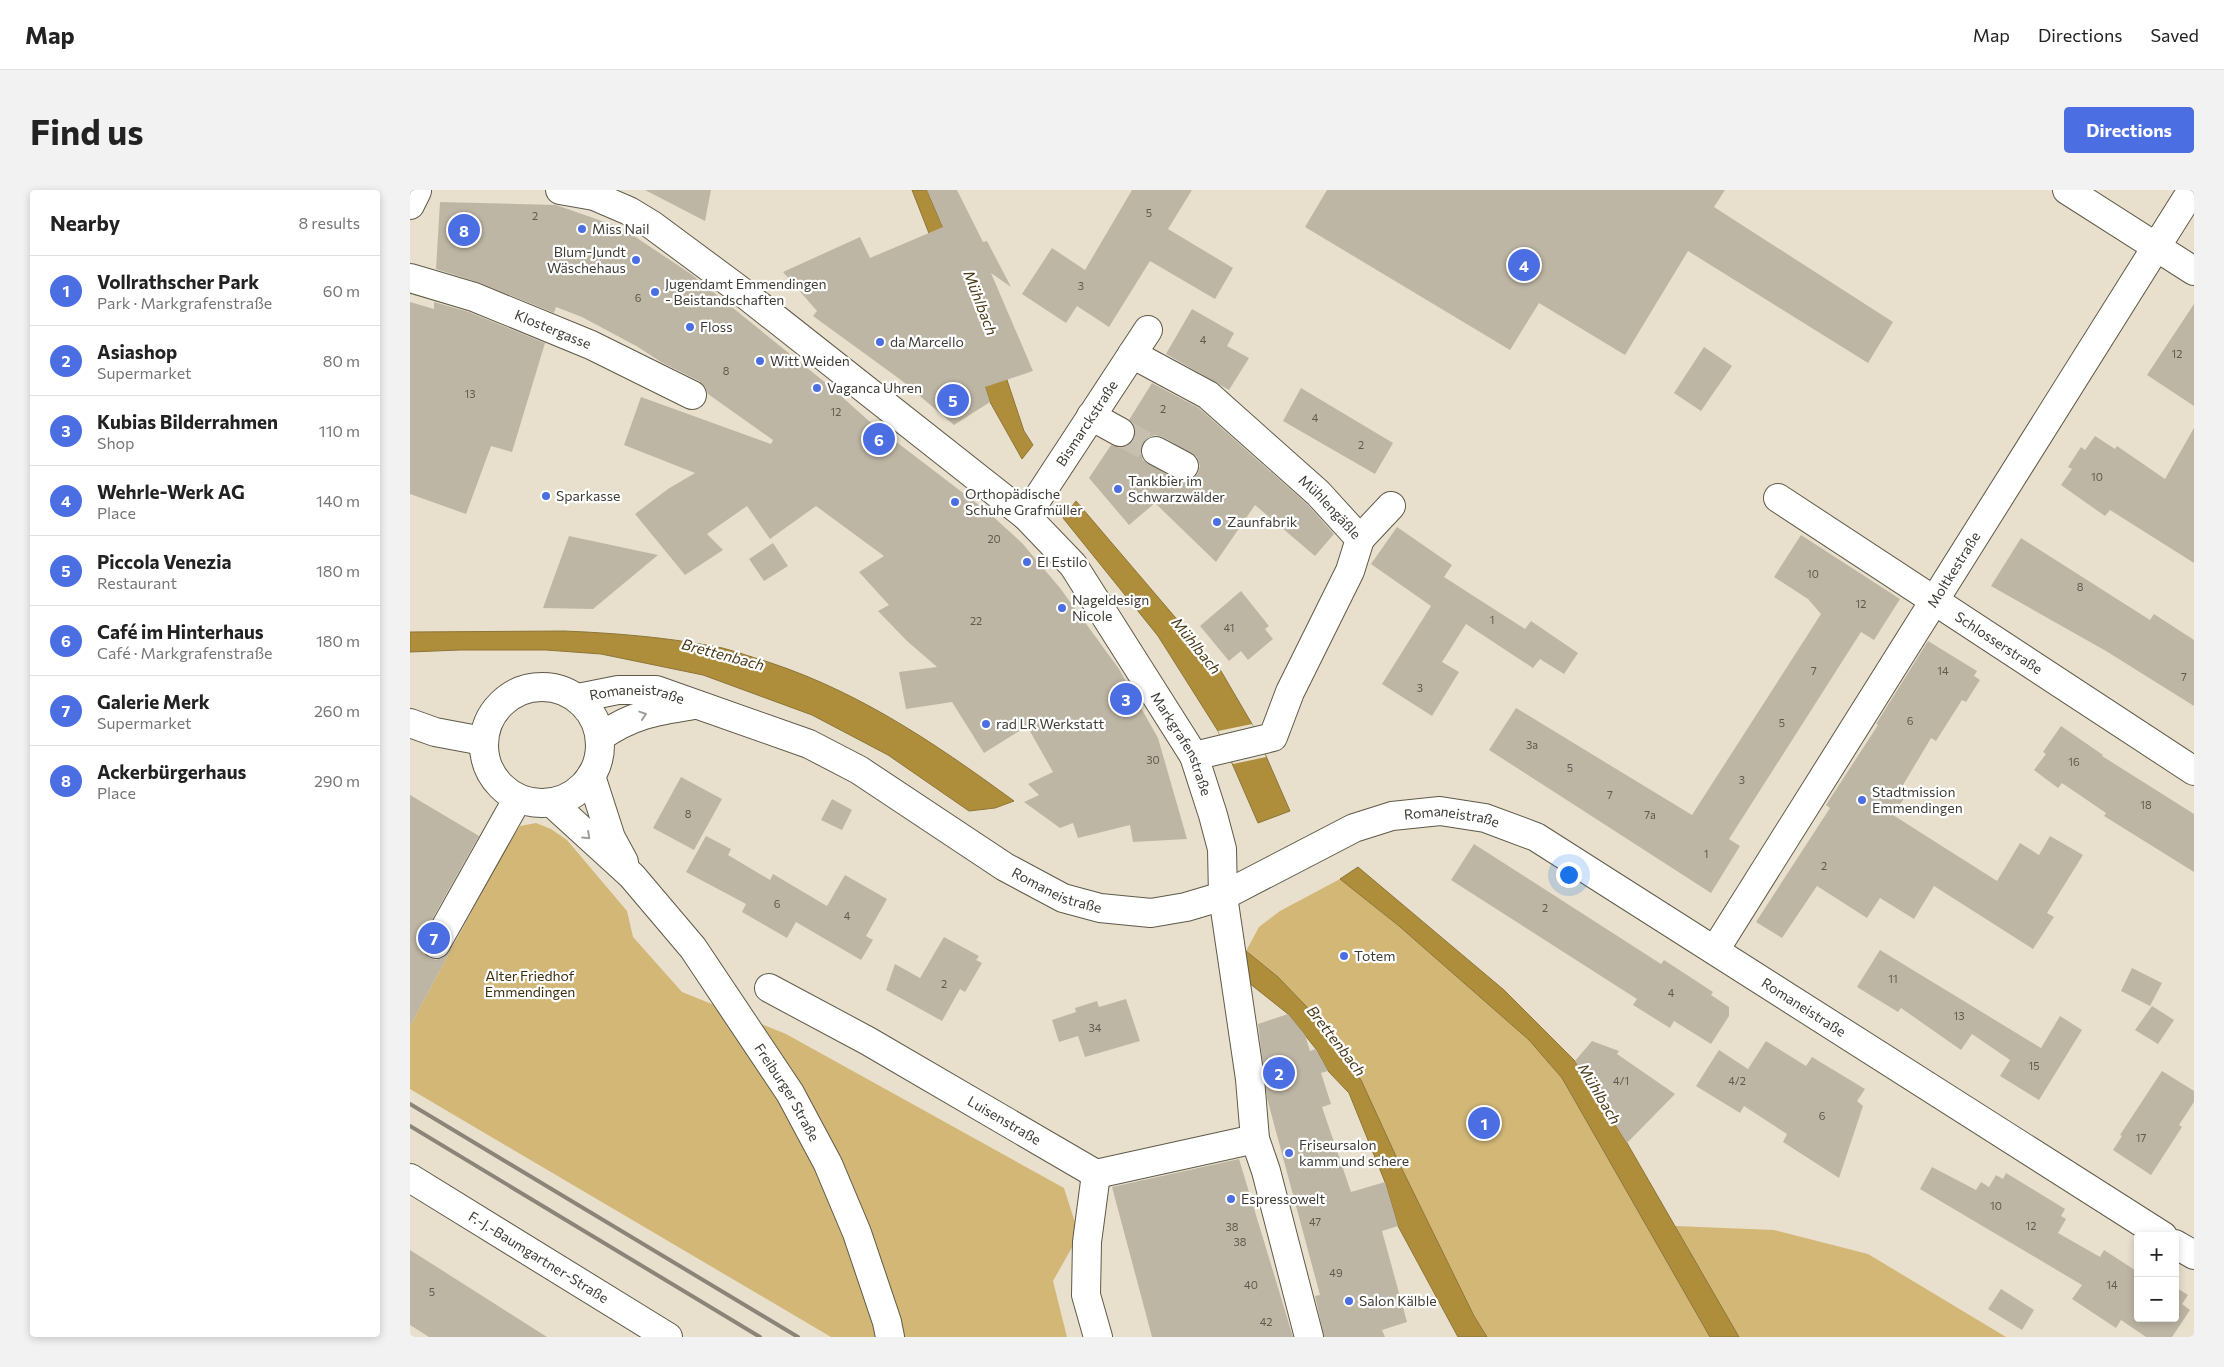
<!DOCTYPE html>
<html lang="en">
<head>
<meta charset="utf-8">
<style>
  body { margin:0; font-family:Commissioner,sans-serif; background:#f2f2f2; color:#222 }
  .controls { position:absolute; right:15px; bottom:15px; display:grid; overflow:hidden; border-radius:5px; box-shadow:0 2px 8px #0003 }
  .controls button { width:45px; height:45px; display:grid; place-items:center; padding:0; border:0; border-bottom:1px solid #e0e0e0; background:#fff; color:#222; font:25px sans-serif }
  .you { position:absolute; left:1158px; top:684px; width:18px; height:18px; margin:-12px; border:4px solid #fff; border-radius:50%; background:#1a73e8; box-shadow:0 0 0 8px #1a73e833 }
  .badge { display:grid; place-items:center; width:32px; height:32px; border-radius:50%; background:#4b6fe2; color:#fff; font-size:16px; font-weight:700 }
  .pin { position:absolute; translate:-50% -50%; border:2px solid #fff; box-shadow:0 1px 5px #0006 }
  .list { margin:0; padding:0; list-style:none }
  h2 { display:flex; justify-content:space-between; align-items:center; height:65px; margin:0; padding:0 20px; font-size:21px }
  h2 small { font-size:16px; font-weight:400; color:#767676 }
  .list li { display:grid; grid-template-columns:32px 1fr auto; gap:15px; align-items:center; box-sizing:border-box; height:70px; padding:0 20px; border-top:1px solid #e0e0e0 }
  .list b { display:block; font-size:19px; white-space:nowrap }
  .list p { margin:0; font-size:16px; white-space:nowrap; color:#767676 }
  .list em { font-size:16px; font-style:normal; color:#767676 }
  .map { position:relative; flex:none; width:1784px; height:1147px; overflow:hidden; border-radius:5px }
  header { display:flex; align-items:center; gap:30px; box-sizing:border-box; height:70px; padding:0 25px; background:#fff; border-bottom:1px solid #e0e0e0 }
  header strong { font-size:24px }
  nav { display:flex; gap:28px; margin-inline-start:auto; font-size:18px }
  .intro { display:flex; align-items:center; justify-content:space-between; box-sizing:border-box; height:120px; padding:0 30px }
  h1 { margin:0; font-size:35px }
  .button { padding:12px 22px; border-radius:5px; background:#4b6fe2; color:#fff; font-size:18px; font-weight:700 }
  main { display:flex; gap:30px; padding:0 30px }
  aside { flex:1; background:#fff; border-radius:5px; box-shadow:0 2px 8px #0003 }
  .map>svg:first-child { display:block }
  .green { fill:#d2b777 }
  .water { fill:#ae8e3b; stroke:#8d7539 }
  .pier { fill:#e8e0cd }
  .building { fill:#beb6a4; fill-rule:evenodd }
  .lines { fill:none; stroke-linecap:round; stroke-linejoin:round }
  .minor-tunnel { stroke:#c6bfaf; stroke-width:28; stroke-dasharray:28 14; stroke-linecap:butt }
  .minor-casing { stroke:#5f5948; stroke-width:30 }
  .minor { stroke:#fff; stroke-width:28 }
  .rail { stroke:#8a8578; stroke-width:4 }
  .oneway { stroke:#9f9e9a }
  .poi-dot { fill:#4b6fe2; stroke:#fff; stroke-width:2 }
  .labels { text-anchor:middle; stroke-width:4.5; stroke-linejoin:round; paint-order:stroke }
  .number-label { font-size:11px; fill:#5f5a51 }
  .poi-label { font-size:14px; fill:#3f3c35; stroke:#fff; text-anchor:start }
  .street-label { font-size:14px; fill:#3f3c35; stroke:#fff }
  .park-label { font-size:14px; fill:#3c2e0a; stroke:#fff }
  .water-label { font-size:15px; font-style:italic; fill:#483a17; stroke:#fff }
</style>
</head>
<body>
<header>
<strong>Map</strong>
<nav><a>Map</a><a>Directions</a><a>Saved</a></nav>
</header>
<div class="intro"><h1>Find us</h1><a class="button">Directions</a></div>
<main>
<aside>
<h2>Nearby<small>8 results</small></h2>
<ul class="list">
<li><span class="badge">1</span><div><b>Vollrathscher Park</b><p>Park · Markgrafenstraße</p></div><em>60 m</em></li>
<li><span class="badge">2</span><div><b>Asiashop</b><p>Supermarket</p></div><em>80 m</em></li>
<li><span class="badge">3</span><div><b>Kubias Bilderrahmen</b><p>Shop</p></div><em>110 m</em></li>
<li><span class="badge">4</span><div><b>Wehrle-Werk AG</b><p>Place</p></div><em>140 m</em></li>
<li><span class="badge">5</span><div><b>Piccola Venezia</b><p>Restaurant</p></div><em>180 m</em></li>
<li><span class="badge">6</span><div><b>Café im Hinterhaus</b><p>Café · Markgrafenstraße</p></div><em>180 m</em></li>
<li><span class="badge">7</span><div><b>Galerie Merk</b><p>Supermarket</p></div><em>260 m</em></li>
<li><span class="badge">8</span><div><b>Ackerbürgerhaus</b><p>Place</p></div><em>290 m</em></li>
</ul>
</aside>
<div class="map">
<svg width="1784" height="1147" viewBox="0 0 1784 1147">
  <rect width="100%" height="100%" fill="#e8e0cd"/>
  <g class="green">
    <path d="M126 633 141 639 157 650 217 721 223 747 272 802 376 844 654 998 669 1045 643 1091 657 1147H421L0 899V836L94 661 110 636Z"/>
    <path d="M930 689 989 736 1119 850 1152 888 1300 1147H1077L1064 1126 990 975 951 890 921 842 868 787 836 761 849 737 870 721Z"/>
    <path d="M1265 1036 1364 1040 1458 1064 1596 1147H1329Z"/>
  </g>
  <g class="water">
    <path d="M502 0H517L597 190 614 241 623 255 612 269 580 212 562 153Z"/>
    <path d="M666 311 811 481 842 534 880 621 848 633 808 541 748 446 653 328Z"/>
    <path d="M154 441C204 443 253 447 302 456 316 458 329 463 342 467 441 496 522 551 604 611L585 618 559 621 478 565 402 525 293 485 191 464 136 460H50L0 462V442Z"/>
    <path d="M948 677 1094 800 1165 871 1217 953 1329 1147H1300L1152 888 1119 850 989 736 930 689Z"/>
    <path d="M836 761 868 787 921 842 951 890 990 975 1064 1126 1077 1147H1048L988 1036 975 992 939 903 918 881 906 859 878 824 829 785 834 779Z"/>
  </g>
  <path class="pier" d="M842 534 856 567 823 574 808 541Z"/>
  <g class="building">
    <path d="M235 0H301L295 31Z"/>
    <path d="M517 0H547L573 52 577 51 601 97 581 83 623 181 575 197 580 212 544 235 491 190 403 126 407 121 373 82 450 47 460 68 533 37Z"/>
    <path d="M722 0H782L758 39 823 78 805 109 740 71 699 137 667 116 656 133 612 104 642 58 675 80Z"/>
    <path d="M917 0H1315L1304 17 1483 132 1458 173 1278 61 1215 165 1129 113 1100 160 895 37Z"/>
    <path d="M30 12 146 15 212 38 281 84 422 198 459 231 578 322 612 353 650 398 709 479 748 548 777 649 723 652 720 635 668 648 663 633 650 638 614 612 629 605 618 594 643 582 617 536 574 563 542 512 496 519 489 482 527 477 497 451 468 421 479 415 449 382 474 366 406 316 360 349 337 316 297 344 313 360 275 385 225 324 258 299 285 283 214 255 231 207 361 254 363 250 298 204 295 197 289 191 251 172 228 157 172 127 146 117 144 123 70 93 26 79Z"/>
    <path d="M0 112 24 119V112L59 122 135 153 102 262 81 256 56 324 0 304Z"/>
    <path d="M1784 114V216L1737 185Z"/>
    <path d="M782 119 824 143 817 156 839 168 819 200 756 164Z"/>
    <path d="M1294 157 1322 176 1291 221 1264 203Z"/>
    <path d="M742 193 789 218 897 314 924 344 905 366 845 315 806 372 745 313 719 335 679 288 701 255 711 258 718 255 723 250 726 241 724 234 719 230ZM745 245 753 247 787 267 790 276 788 283 783 289 775 292 767 290 733 270 730 262 732 254 737 248Z"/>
    <path d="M891 198 983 253 965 284 873 231Z"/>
    <path d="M1784 238V373L1700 320 1695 326 1651 295 1662 279 1658 277 1671 257 1675 260 1685 246 1705 259 1707 256 1755 289Z"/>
    <path d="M987 337 1042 375 1034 387 1115 439 1121 431 1168 463 1154 484 1130 469 1123 478 1056 434 1032 472 1049 482 1022 526 972 494 1021 416 961 374Z"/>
    <path d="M1391 345 1490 409 1464 450 1451 442 1319 649 1330 656 1301 703 1079 560 1106 518 1282 625 1411 424 1398 409 1364 387Z"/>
    <path d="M159 346 248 365 183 419 133 418Z"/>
    <path d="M1611 348 1740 430 1744 424 1784 450V516L1696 461 1581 396Z"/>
    <path d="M363 353 378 376 354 391 339 369Z"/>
    <path d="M831 401 859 436 855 439 863 449 838 470 831 461 819 471 790 436Z"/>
    <path d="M1518 451 1567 481 1564 486 1570 490 1556 512 1552 510 1526 551 1521 548 1490 600 1497 604 1483 625 1587 691 1610 653 1629 665 1640 646 1673 665 1637 723 1644 727 1623 759 1524 696 1504 729 1470 708 1457 728 1407 696 1372 748 1346 732 1420 618 1416 615 1468 535 1466 534Z"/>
    <path d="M1651 536 1693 565 1692 566 1784 624V682L1694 626 1696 623 1652 593 1648 598 1624 580 1636 564 1633 562Z"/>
    <path d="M271 587 312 609 284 660 243 638Z"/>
    <path d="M0 605 69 646 12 747 10 755 13 762 19 768 26 770 34 767 44 754 0 836Z"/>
    <path d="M422 609 442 620 432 640 411 630Z"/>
    <path d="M296 646 321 659 318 665 360 690 363 684 417 716 435 685 477 709 456 746 463 750 451 770 386 732 377 748 332 722 336 714 276 682Z"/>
    <path d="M1064 654 1251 774 1254 770 1303 802 1301 805 1319 817V826L1301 854 1264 831 1260 838 1223 815 1227 809 1041 690Z"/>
    <path d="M534 747 569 766 566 770 572 773 555 802 550 799 532 831 476 800 485 774 510 788Z"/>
    <path d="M1470 760 1631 858 1650 826 1672 840 1629 910 1590 886 1600 870 1562 844 1551 860 1491 818 1488 822 1447 797Z"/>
    <path d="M1722 778 1752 793 1740 816 1711 801Z"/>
    <path d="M716 809 730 851 675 867 668 846 649 852 642 830 666 822 665 818 687 811 689 817Z"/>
    <path d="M1742 816 1764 830 1748 854 1725 840Z"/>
    <path d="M878 824 895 845 900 861 906 859 918 881 911 883 921 914 912 917 941 1002 975 992 988 1036 972 1041 997 1132 972 1140 975 1147H914L905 1106 910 1105 857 908 848 834Z"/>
    <path d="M1182 851 1209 861 1207 864 1265 904 1217 953 1165 871Z"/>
    <path d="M1356 851 1396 876 1402 867 1455 899 1447 911 1453 916 1429 988 1373 952 1377 944 1334 916 1330 923 1286 896 1309 860 1338 879Z"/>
    <path d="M1752 881 1784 901V912L1769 935 1772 937 1741 985 1703 960 1712 946 1710 945Z"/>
    <path d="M829 969 883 1147H742L702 997Z"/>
    <path d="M1522 977 1566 1000 1571 992 1579 997 1586 985 1593 989 1596 983 1655 1019 1651 1026 1656 1029 1648 1043 1690 1067 1694 1060 1728 1082V1128H1765V1097L1778 1105 1772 1114 1780 1120 1762 1147H1736L1711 1130 1706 1138 1662 1109 1672 1095 1510 999Z"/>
    <path d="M0 1060 19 1072 137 1147H19L0 1135Z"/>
    <path d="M1591 1099 1624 1120 1612 1140 1578 1119Z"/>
  </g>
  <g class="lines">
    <path class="minor-tunnel" d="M710 242 746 261"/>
    <g class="minor-casing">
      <g id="minor">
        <path id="s1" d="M150 0 184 6 219 21 242 35 327 98 616 326 663 375 784 566 803 625 812 659 813 706 840 889 845 949 856 981 899 1147"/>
        <path d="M1657 0 1784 81"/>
        <path d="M0 15 7 1"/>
        <path id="s2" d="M0 88 64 107 181 155 282 205"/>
        <path id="s3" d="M722 164 798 205 908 303 950 349 940 381 880 502 863 547 784 566"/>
        <path d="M681 226 710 242"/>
        <path d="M746 261 774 276"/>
        <path id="s4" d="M1368 308 1784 581"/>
        <path id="s5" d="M616 326 738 140"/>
        <path d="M950 349 981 316"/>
        <circle cx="132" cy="555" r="58"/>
        <path id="s6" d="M168 508 208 500H246L399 554 449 580 595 677 653 708 690 718 741 723 776 717 813 706 944 638 982 626 1030 621 1075 628 1126 647 1753 1046"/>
        <path d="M0 533 25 542 73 551"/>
        <path d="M190 547C223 524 246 521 284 515"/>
        <path d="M181 586 201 648 214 672"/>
        <path id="s7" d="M142 613 222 686 283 758 380 903 418 974 447 1043 477 1132 480 1147"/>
        <path d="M26 754 108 608"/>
        <path id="s8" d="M1305 760 1782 0"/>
        <path id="s9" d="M359 798 458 851 686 984 845 949"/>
        <path d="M686 984 677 1052 676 1105 688 1147"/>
        <path id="s10" d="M0 988 258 1147"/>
        <path d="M1765 1054 1784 1065"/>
      </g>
    </g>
    <use href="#minor" class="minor"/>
    <g class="rail">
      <path d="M0 914 388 1147"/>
      <path d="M0 936 350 1147"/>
    </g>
  </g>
  <defs><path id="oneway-chevron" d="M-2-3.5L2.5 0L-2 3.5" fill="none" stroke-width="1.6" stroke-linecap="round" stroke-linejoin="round" transform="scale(1.25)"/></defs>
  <g class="oneway">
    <use href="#oneway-chevron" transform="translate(233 525) rotate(-18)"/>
    <use href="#oneway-chevron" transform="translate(177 646) rotate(43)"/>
  </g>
  <g class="poi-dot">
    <circle cx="172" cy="39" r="5"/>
    <circle cx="226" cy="70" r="5"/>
    <circle cx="245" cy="102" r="5"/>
    <circle cx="280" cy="137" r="5"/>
    <circle cx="470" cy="152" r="5"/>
    <circle cx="350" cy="171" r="5"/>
    <circle cx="407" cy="198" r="5"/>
    <circle cx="708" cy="299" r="5"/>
    <circle cx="136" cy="306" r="5"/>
    <circle cx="545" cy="312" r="5"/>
    <circle cx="807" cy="332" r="5"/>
    <circle cx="617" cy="372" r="5"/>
    <circle cx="652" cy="418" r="5"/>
    <circle cx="576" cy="534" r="5"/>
    <circle cx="1452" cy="610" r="5"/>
    <circle cx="934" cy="766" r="5"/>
    <circle cx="879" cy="963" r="5"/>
    <circle cx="821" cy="1009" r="5"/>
    <circle cx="939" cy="1111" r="5"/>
  </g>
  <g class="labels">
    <g class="number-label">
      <text x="739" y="27">5</text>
      <text x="125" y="30">2</text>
      <text x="671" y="100">3</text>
      <text x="228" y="112">6</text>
      <text x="793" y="154">4</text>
      <text x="1767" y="168">12</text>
      <text x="316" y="185">8</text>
      <text x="60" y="208">13</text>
      <text x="753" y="223">2</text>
      <text x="426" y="226">12</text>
      <text x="905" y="232">4</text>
      <text x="951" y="259">2</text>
      <text x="1687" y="291">10</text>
      <text x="584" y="353">20</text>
      <text x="1403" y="388">10</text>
      <text x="1670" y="401">8</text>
      <text x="1451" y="418">12</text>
      <text x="1082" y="434">1</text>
      <text x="566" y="435">22</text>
      <text x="819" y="442">41</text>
      <text x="1404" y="485">7</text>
      <text x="1533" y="485">14</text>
      <text x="1774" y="491">7</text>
      <text x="1010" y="502">3</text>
      <text x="1500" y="535">6</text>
      <text x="1372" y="537">5</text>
      <text x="1122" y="559">3a</text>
      <text x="743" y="574">30</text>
      <text x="1664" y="576">16</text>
      <text x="1160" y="582">5</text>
      <text x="1332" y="594">3</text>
      <text x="1200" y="609">7</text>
      <text x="1736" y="619">18</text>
      <text x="278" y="628">8</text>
      <text x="1240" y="629">7a</text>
      <text x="1296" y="668">1</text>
      <text x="1414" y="680">2</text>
      <text x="367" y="718">6</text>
      <text x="1135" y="722">2</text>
      <text x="437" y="730">4</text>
      <text x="1483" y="793">11</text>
      <text x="534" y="798">2</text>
      <text x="1261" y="807">4</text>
      <text x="1549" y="830">13</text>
      <text x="685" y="842">34</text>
      <text x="1624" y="880">15</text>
      <text x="1211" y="895">4/1</text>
      <text x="1327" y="895">4/2</text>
      <text x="1412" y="930">6</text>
      <text x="1731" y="952">17</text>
      <text x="1586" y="1020">10</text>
      <text x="905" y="1036">47</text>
      <text x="1621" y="1040">12</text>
      <text x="822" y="1041">38</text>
      <text x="830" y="1056">38</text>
      <text x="926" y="1087">49</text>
      <text x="841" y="1099">40</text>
      <text x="1702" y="1099">14</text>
      <text x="22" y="1106">5</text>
      <text x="856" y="1136">42</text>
    </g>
    <g class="poi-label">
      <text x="182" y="44">Miss Nail</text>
      <text x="216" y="67" text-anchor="end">Blum-Jundt<tspan x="216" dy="16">Wäschehaus</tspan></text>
      <text x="255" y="99">Jugendamt Emmendingen<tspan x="255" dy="16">- Beistandschaften</tspan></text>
      <text x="290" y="142">Floss</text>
      <text x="480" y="157">da Marcello</text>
      <text x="360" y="176">Witt Weiden</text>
      <text x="417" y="203">Vaganca Uhren</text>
      <text x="718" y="296">Tankbier im<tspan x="718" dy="16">Schwarzwälder</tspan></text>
      <text x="555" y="309">Orthopädische<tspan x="555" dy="16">Schuhe Grafmüller</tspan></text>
      <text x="146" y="311">Sparkasse</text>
      <text x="817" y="337">Zaunfabrik</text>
      <text x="627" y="377">El Estilo</text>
      <text x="662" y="415">Nageldesign<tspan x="662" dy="16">Nicole</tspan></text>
      <text x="586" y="539">rad LR Werkstatt</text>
      <text x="1462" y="607">Stadtmission<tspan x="1462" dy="16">Emmendingen</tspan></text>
      <text x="944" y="771">Totem</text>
      <text x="889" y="960">Friseursalon<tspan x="889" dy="16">kamm und schere</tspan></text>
      <text x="831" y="1014">Espressowelt</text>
      <text x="949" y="1116">Salon Kälble</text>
    </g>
    <g class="street-label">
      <text dy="5" stroke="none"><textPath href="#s2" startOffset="152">Klostergasse</textPath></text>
      <text dy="5" stroke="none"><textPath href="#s5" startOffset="111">Bismarckstraße</textPath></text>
      <text dy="5" stroke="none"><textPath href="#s3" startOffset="252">Mühlengäßle</textPath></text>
      <text dy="5" stroke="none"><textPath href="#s8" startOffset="449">Moltkestraße</textPath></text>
      <text dy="5" stroke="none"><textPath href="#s4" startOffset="264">Schlosserstraße</textPath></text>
      <text dy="5" stroke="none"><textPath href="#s6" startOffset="60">Romaneistraße</textPath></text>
      <text dy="5" stroke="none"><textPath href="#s1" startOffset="851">Markgrafenstraße</textPath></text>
      <text dy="5" stroke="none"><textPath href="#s6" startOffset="950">Romaneistraße</textPath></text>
      <text dy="5" stroke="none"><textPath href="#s6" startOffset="530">Romaneistraße</textPath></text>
      <text dy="5" stroke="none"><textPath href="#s6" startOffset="1355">Romaneistraße</textPath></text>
      <text dy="5" stroke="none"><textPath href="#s7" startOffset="375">Freiburger Straße</textPath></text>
      <text dy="5" stroke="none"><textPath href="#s9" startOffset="270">Luisenstraße</textPath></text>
      <text dy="5" stroke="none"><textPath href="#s10" startOffset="151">F.-J.-Baumgartner-Straße</textPath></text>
    </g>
    <g class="park-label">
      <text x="120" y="791">Alter Friedhof<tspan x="120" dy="16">Emmendingen</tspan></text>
    </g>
    <g class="water-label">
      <text transform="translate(570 113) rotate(69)" y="5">Mühlbach</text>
      <text transform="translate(786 456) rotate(51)" y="5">Mühlbach</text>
      <text transform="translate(313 465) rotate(15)" y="5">Brettenbach</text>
      <text transform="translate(926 851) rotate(52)" y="5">Brettenbach</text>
      <text transform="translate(1189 904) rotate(59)" y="5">Mühlbach</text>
    </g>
  </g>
</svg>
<div class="controls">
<button>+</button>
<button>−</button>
</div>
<div class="you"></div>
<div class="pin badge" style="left:1074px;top:933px">1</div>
<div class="pin badge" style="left:869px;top:883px">2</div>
<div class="pin badge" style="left:716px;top:509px">3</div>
<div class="pin badge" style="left:1114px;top:75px">4</div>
<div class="pin badge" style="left:543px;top:210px">5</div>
<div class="pin badge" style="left:469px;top:249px">6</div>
<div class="pin badge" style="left:24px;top:748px">7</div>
<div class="pin badge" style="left:54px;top:40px">8</div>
</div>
</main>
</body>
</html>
